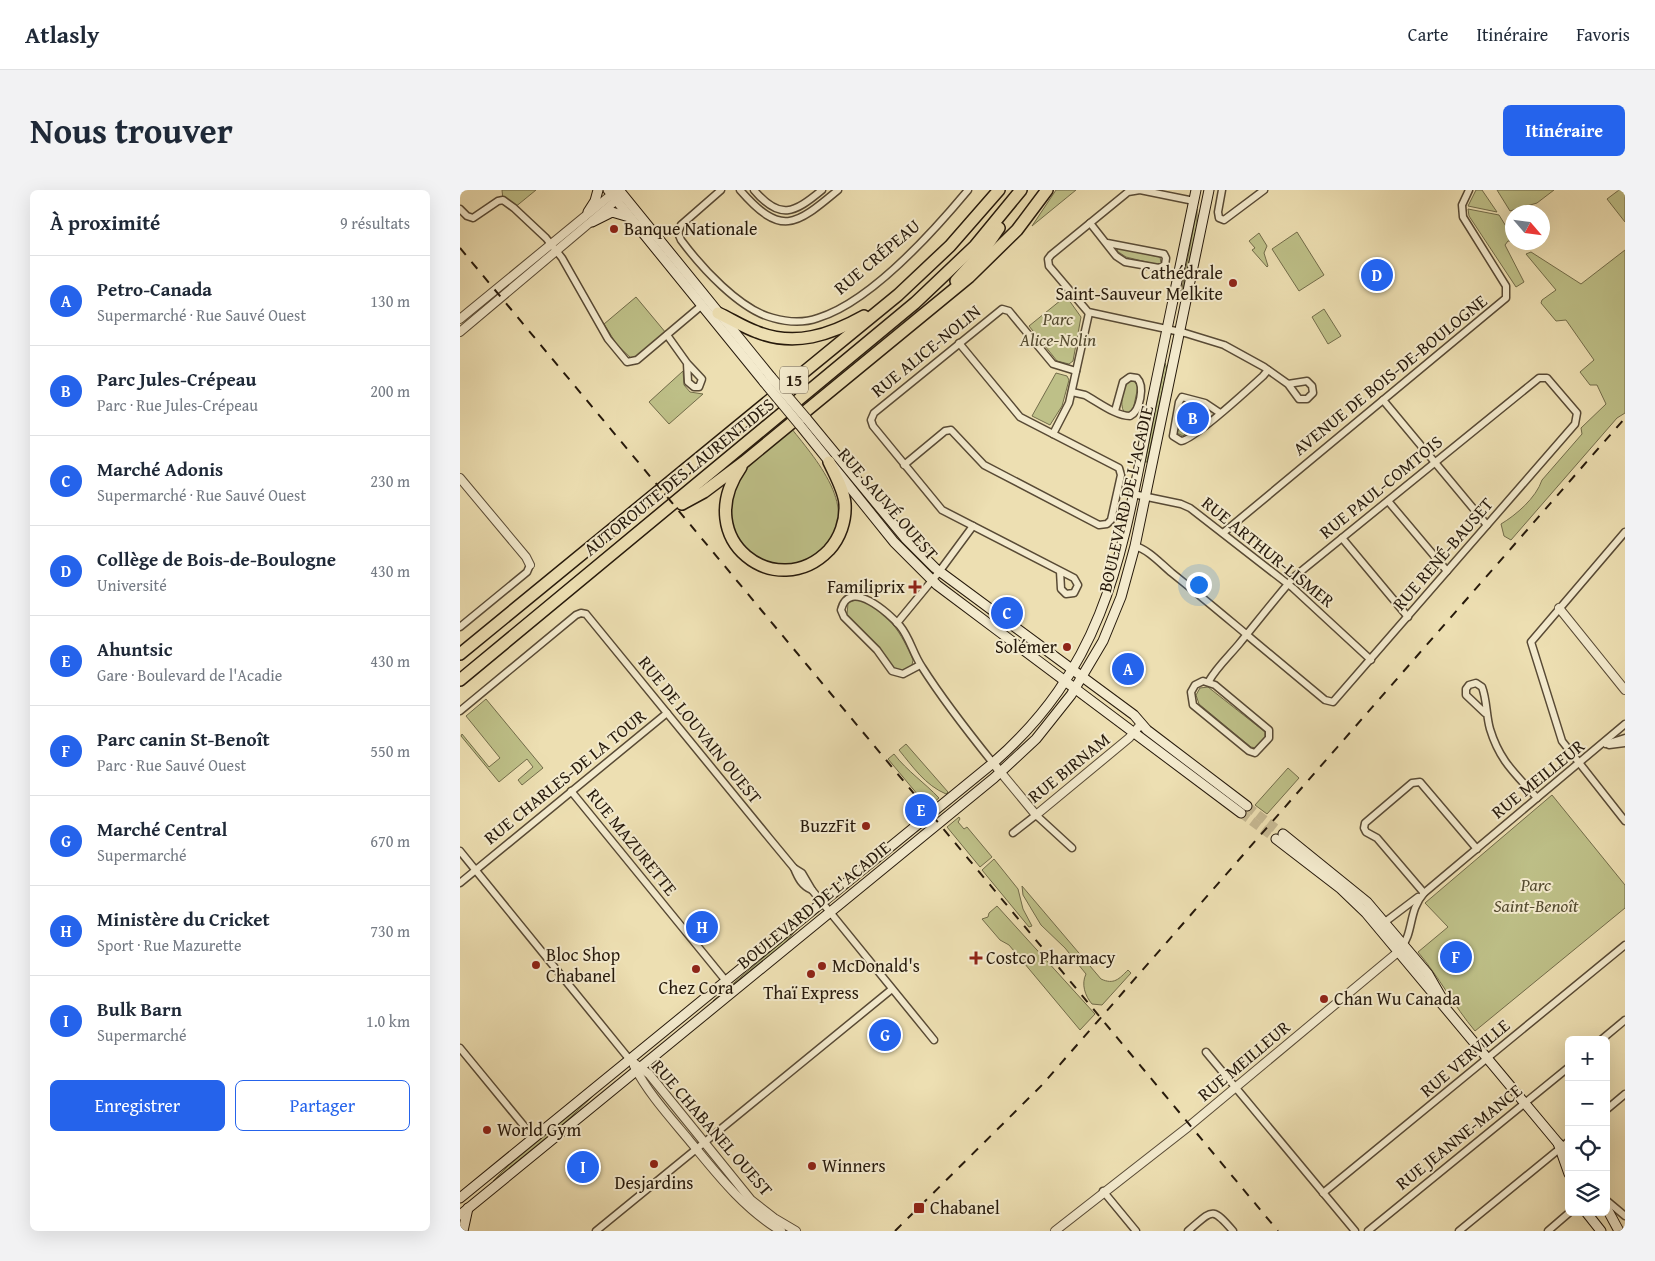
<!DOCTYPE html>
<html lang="fr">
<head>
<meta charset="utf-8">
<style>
  body { margin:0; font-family:"Gentium Book Plus",serif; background:#f2f2f3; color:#1f2937 }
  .controls { position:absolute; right:15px; bottom:15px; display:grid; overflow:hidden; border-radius:8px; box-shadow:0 5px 20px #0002 }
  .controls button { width:45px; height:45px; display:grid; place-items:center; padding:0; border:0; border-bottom:1px solid #e0e1e3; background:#fff; color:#1f2937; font:25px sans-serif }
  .compass { position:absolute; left:1045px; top:15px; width:45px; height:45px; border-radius:50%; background:#fff; box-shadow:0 5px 20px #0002; rotate:118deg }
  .you { position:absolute; left:738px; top:394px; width:18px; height:18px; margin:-12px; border:4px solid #fff; border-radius:50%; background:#1a73e8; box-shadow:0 0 0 8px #1a73e833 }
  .badge { display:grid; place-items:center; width:32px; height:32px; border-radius:50%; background:#2563eb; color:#fff; font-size:16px; font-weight:700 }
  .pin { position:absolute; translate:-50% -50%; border:2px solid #fff; box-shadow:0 1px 5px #0006 }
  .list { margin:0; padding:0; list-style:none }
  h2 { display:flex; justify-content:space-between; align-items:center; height:65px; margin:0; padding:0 20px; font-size:21px }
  h2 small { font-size:16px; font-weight:400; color:#747a83 }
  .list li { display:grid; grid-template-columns:32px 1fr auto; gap:15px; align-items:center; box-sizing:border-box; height:90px; padding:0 20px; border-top:1px solid #e0e1e3 }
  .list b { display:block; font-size:19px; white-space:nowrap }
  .list p { margin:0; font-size:16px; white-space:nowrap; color:#747a83 }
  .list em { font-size:16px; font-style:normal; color:#747a83 }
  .actions { display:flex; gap:10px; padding:15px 20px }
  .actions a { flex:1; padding:11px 0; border:1px solid #2563eb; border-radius:8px; text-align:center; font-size:18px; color:#2563eb }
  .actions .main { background:#2563eb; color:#fff }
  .icon { flex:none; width:28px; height:28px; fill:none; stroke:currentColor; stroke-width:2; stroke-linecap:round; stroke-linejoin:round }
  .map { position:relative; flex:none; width:1165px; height:1041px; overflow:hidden; border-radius:8px }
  header { display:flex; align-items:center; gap:30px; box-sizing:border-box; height:70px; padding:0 25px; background:#fff; border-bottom:1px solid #e0e1e3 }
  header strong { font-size:24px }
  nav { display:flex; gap:28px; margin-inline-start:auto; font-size:18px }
  .intro { display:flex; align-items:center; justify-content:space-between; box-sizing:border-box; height:120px; padding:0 30px }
  h1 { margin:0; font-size:35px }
  .button { padding:12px 22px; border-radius:8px; background:#2563eb; color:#fff; font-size:18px; font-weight:700 }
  main { display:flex; gap:30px; padding:0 30px }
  aside { flex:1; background:#fff; border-radius:8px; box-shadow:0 5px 20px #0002 }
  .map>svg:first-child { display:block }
  .green { fill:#bec088; stroke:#726c4a }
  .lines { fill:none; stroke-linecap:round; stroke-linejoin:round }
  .secondary-tunnel { stroke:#c5b791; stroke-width:9; stroke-dasharray:9 4.5; stroke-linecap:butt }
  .minor-casing { stroke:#584a35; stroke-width:9 }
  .tertiary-casing { stroke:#584a35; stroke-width:10 }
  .secondary-casing { stroke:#26190b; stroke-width:11 }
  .motorway-casing { stroke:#26190b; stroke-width:14 }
  .minor { stroke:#f3eacd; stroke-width:6 }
  .tertiary { stroke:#f3eacd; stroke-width:8 }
  .secondary { stroke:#f3eacd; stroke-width:9 }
  .motorway { stroke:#eddfb2; stroke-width:11 }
  .rail { stroke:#26190b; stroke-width:2; stroke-dasharray:9 9; stroke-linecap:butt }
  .secondary-bridge-casing { stroke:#26190b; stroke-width:11; stroke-linecap:butt }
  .secondary-bridge { stroke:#f3eacd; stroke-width:9 }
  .poi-dot { fill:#8f2418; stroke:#f3eacd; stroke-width:2 }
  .labels { text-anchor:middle; stroke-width:4; stroke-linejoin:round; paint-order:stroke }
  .shield { fill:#f3eacd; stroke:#645845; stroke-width:1 }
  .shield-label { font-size:16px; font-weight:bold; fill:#26190b }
  .poi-label { font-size:18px; fill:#26190b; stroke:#f3eacd; text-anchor:start }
  .street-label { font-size:18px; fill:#26190b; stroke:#f3eacd }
  .park-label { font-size:18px; font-style:italic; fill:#544b30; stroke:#f3eacd }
</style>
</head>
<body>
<header>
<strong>Atlasly</strong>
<nav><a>Carte</a><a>Itinéraire</a><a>Favoris</a></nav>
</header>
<div class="intro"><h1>Nous trouver</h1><a class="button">Itinéraire</a></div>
<main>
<aside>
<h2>À proximité<small>9 résultats</small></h2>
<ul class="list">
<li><span class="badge">A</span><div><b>Petro-Canada</b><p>Supermarché · Rue Sauvé Ouest</p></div><em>130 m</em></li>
<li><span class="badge">B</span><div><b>Parc Jules-Crépeau</b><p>Parc · Rue Jules-Crépeau</p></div><em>200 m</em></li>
<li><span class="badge">C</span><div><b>Marché Adonis</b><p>Supermarché · Rue Sauvé Ouest</p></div><em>230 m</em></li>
<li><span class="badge">D</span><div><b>Collège de Bois-de-Boulogne</b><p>Université</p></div><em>430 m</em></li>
<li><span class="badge">E</span><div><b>Ahuntsic</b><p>Gare · Boulevard de l'Acadie</p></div><em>430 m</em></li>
<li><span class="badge">F</span><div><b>Parc canin St-Benoît</b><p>Parc · Rue Sauvé Ouest</p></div><em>550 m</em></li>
<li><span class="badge">G</span><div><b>Marché Central</b><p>Supermarché</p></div><em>670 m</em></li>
<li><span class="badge">H</span><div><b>Ministère du Cricket</b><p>Sport · Rue Mazurette</p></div><em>730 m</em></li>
<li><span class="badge">I</span><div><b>Bulk Barn</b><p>Supermarché</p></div><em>1.0 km</em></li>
</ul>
<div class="actions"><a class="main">Enregistrer</a><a>Partager</a></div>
</aside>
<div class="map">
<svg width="1165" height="1041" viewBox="0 0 1165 1041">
  <rect width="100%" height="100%" fill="#eddfb2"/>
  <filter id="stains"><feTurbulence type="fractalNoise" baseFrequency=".004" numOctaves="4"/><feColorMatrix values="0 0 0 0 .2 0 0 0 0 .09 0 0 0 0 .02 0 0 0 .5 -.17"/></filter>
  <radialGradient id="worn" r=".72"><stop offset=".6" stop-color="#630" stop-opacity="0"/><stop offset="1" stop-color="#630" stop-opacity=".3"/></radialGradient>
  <g class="green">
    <path d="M42 0H76L54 18 43 10Z"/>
    <path d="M596 0H616L572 36Z"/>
    <path d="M1016 0H1022L1037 22 1008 16Z"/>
    <path d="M1037 0H1094L1077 13 1050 21Z"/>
    <path d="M1159 0H1165V32L1147 9Z"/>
    <path d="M737 19V35L721 109H720Z"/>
    <path d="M1008 19 1039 25 1052 46V51H1048L1045 55 1064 92 1056 97 1009 26Z"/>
    <path d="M837 42 864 85 839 101 812 59Z"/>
    <path d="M799 43 807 56 804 63 808 76 807 77 792 60 795 58 789 51Z"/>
    <path d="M658 58 700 67 701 73 699 75 666 67 657 61Z"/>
    <path d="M1165 60V223L1157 228 1051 350 1044 346 1041 334C1056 325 1076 308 1082 290L1122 244 1121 238 1146 214 1137 195H1130L1120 182 1134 170 1106 130 1096 131 1081 113 1082 110 1096 100 1066 64 1071 62 1121 94Z"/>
    <path d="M606 106 621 127 613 171 609 174 597 171 569 136Z"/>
    <path d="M176 107 206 143 176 168 172 169 157 155 144 134Z"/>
    <path d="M864 119 881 146 868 154 852 127Z"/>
    <path d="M705 173 707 179 687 272H685Z"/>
    <path d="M223 181 224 195 230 202 243 204 209 234 189 212Z"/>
    <path d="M596 183 607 186 609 190 602 216 590 235 572 226Z"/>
    <path d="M670 190 674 191 678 196 673 220 668 223 664 222C659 214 663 196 670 190Z"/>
    <path d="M724 211 747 219 749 224 723 246 717 243Z"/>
    <path d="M331 238C358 272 406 325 358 364 349 372 333 375 323 378L287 363 268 331 275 292 284 280Z"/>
    <path d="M398 409C427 419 442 444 453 470L452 475 443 481 433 478 416 454 387 425 388 413Z"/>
    <path d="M748 497 805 542V547L796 558 791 557 739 514 736 505 740 498Z"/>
    <path d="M26 509 83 578 62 595 58 590 73 577 67 569 39 592 1 546 2 544 29 577 40 568 6 526Z"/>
    <path d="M446 554 488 602 486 604C465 595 453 577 439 560Z"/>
    <path d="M434 564C447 581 465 593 479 608L468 617 428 569Z"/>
    <path d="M828 578 839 588 807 624 795 615Z"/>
    <path d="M1092 605 1165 695V718L1015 841C994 816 979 787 958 762L988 737 965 713Z"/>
    <path d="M499 627 500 629 498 632 504 639 507 637 532 667 520 677 487 637Z"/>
    <path d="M534 669 558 699 563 719 572 736 569 737 522 680Z"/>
    <path d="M562 696 641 789C654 795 659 789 668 780L671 783 642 815 632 814C625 806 621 794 626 784L605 758 581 735 563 705Z"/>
    <path d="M537 716 635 824 620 840 549 755 540 750 522 729 528 727 529 723Z"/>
    <path d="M339 737 324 754 253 811Z"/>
    <path d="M133 906 96 941 33 991 49 975Z"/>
  </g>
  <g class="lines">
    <g class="secondary-tunnel">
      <path d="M787 616 823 644"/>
      <path d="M781 623 816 649"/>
    </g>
    <g class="minor-casing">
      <g id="minor">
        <path d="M261 0 221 35 218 43 221 50C241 77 280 120 313 128 327 132 344 133 358 128 410 112 473 42 508 0"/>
        <path d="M280 0C321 47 335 36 378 0"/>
        <path d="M294 0C320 31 334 23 362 0"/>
        <path d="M762 0 758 22 759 28 764 30 804 0"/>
        <path d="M734 11 680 0 668 2 591 65 588 69 589 76 628 122 725 143 764 155 804 177 828 194 839 209H847L853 203 852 196 847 191 828 194"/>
        <path d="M0 19 7 26 13 28 38 11 43 10 54 18 86 48 102 68 148 149 167 172 177 170 241 116"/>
        <path d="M630 33 656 66 665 72 699 78 705 75 706 68 704 64 647 53"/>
        <path d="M207 145 227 173 242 189 239 197H234L228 192 227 173"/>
        <path d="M612 202 625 205C638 212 656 226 670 226 680 221 685 196 677 188L670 187 663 192 655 221"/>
        <path d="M923 210 1027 335"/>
        <path d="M760 223 745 213 722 207 719 212 713 246 721 251C732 251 791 197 803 186L808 180"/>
        <path d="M593 244 609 213 629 123"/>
        <path d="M444 275 485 241 491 240 524 275 639 335 647 334 651 330 661 285 659 278 560 227 499 153"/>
        <path d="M673 304 721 314 730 318 833 398 911 470"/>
        <path d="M928 311 987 381"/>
        <path d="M1165 342 1071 452 1102 551 1165 631"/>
        <path d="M763 343 1046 108V96L1003 27 1002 15 1009 0"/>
        <path d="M882 348 948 427"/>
        <path d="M675 356C689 360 701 374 712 383 737 403 762 424 786 444L793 450 865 510 873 512 1115 234 1117 223 1087 188H1079L834 387C815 409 797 432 779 454 769 466 756 478 749 491"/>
        <path d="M600 381 601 399 606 404 614 403 618 395 614 388 482 320 413 236 411 230 414 223 542 119 549 121 593 174 616 181"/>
        <path d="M437 433 479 382 513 336"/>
        <path d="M0 437 67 382 70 375"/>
        <path d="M460 475 443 484 432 481 417 460 384 427 381 420C389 387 430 424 440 436 450 448 453 464 462 477 483 510 508 542 533 573"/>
        <path d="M743 491 755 495 809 540V548L795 563 789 561 733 515 731 502 735 495Z"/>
        <path d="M0 521 116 425 121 423 126 424 310 649 334 678 342 683 352 700 474 850"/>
        <path d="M1025 523 1006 505V499L1009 495 1016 493 1022 497C1027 510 1026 525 1030 539 1040 572 1056 584 1077 608"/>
        <path d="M1146 554 1165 548"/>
        <path d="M1149 555 1165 553"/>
        <path d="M111 601 266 791"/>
        <path d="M553 643 576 625 612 658"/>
        <path d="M0 661 170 870"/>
        <path d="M334 678C338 688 342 696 352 700"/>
        <path d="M0 693 207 523"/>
        <path d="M964 703 917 648 906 642 904 638 905 633 952 593 960 592 1017 659"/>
        <path d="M925 732 958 707"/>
        <path d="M941 758C954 742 948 721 964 703L1165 534"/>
        <path d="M1141 850 1165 830"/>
        <path d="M0 858 74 948"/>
        <path d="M746 862 895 1041"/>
        <path d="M1146 920 1165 904"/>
        <path d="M643 1001 676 1041"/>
        <path d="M863 1003 1165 755"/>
        <path d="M1146 1010 1165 1026"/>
        <path d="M136 1041 432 799"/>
        <path d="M728 1041C752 1021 751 1015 773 1041"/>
        <path d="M908 1041 1109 877"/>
        <path d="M999 1041 1109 951"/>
        <path d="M1088 1041 1110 1022"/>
      </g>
    </g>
    <g class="tertiary-casing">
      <g id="tertiary">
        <path d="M0 129 157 0"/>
        <path d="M0 142 159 8"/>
        <path d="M0 288 66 367 70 375"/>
        <path d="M1099 418 1165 500"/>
        <path d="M533 573 576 625 669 548 681 534"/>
        <path d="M170 870 189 884 291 1010 314 1028 336 1041"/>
        <path d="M174 876C188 903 209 926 229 950 257 984 283 1018 321 1041"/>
        <path d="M595 1041 728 937 938 762"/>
      </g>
    </g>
    <g class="secondary-casing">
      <g id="secondary">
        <path d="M148 0 304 192"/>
        <path d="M159 0 311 187"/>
        <path d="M128 22 135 11 138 0"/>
        <path d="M132 32 152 22 169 27"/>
        <path d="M346 228 445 348 475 378 674 525 687 540 787 616"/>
        <path d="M339 234 434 352 477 395 781 623"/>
        <path d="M823 644 907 712 968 784 983 810"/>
        <path d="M816 649 881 699 906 723 1098 953 1109 964"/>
        <path d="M1098 953 1109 984"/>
        <path d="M0 1008 533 573C651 470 663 355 692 211 706 141 722 70 736 0"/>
        <path d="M1146 1017 1159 1041"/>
        <path d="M1126 1022 1141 1041"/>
        <path d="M0 1025 534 588 576 549 611 505 643 451 661 407 675 356 749 0"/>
        <path d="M3 1041 8 1018"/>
      </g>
    </g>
    <g class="motorway-casing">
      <g id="motorway">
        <path d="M496 91 524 60 539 38"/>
        <path d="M258 123C271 129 283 137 297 142 335 157 370 145 404 126"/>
        <path d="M281 277C230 350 317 414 369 360 380 348 386 331 385 314 384 300 375 285 369 272"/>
        <path d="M222 314 244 302 284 272 509 87 557 40 587 0"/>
        <path d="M0 464 438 105 490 56 539 0"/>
        <path d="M0 490 455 113 515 56 561 0"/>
      </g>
    </g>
    <use href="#minor" class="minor"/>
    <use href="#tertiary" class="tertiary"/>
    <use href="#secondary" class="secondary"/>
    <use href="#motorway" class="motorway"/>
    <g class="rail">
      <path d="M0 58 818 1041"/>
      <path d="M435 1041 582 895 1165 228"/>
    </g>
    <g class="secondary-bridge-casing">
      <g id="secondary-bridge">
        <path d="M311 187 346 228"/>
        <path d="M304 192 339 234"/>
      </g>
    </g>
    <use href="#secondary-bridge" class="secondary-bridge"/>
  </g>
  <g class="poi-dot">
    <circle cx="154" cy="39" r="5"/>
    <circle cx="773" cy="93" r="5"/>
    <path d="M452.5 389.5h5v5h5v5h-5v5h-5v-5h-5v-5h5z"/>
    <circle cx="607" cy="457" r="5"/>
    <circle cx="406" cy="636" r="5"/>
    <path d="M513.5 760.5h5v5h5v5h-5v5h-5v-5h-5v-5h5z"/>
    <circle cx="76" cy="775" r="5"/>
    <circle cx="362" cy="776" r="5"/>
    <circle cx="236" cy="779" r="5"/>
    <circle cx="351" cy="784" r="5"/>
    <circle cx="864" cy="809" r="5"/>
    <circle cx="27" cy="940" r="5"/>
    <circle cx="194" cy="974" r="5"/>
    <circle cx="352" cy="976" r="5"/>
    <rect x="453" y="1012" width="12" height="12" rx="2.5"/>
  </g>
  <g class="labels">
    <rect class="shield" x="320" y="176.5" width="28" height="27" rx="4"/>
    <g class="shield-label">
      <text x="334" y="196">15</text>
    </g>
    <g class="poi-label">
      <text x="164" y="45">Banque Nationale</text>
      <text x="763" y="89" text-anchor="end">Cathédrale<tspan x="763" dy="21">Saint-Sauveur Melkite</tspan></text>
      <text x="445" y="403" text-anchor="end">Familiprix</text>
      <text x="597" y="463" text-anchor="end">Solémer</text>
      <text x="396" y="642" text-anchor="end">BuzzFit</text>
      <text x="86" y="771">Bloc Shop<tspan x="86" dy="21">Chabanel</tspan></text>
      <text x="526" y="774">Costco Pharmacy</text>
      <text x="372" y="782">McDonald's</text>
      <text x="236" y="804" text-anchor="middle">Chez Cora</text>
      <text x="351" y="809" text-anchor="middle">Thaï Express</text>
      <text x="874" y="815">Chan Wu Canada</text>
      <text x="37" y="946">World Gym</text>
      <text x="362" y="982">Winners</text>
      <text x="194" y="999" text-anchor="middle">Desjardins</text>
      <text x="470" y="1024">Chabanel</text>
    </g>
    <g class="street-label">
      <text transform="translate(417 67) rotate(-40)" y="6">RUE CRÉPEAU</text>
      <text transform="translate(466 161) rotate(-39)" y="6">RUE ALICE-NOLIN</text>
      <text transform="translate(930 185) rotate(-39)" y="6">AVENUE DE BOIS-DE-BOULOGNE</text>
      <text transform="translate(219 287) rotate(-39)" y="6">AUTOROUTE DES LAURENTIDES</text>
      <text transform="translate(921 297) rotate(-39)" y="6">RUE PAUL-COMTOIS</text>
      <text transform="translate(666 309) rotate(-77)" y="6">BOULEVARD DE L'ACADIE</text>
      <text transform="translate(428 314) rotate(49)" y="6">RUE SAUVÉ OUEST</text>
      <text transform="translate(808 362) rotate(39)" y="6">RUE ARTHUR-LISMER</text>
      <text transform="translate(983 364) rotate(-49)" y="6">RUE RENÉ-BAUSET</text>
      <text transform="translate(240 540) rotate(51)" y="6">RUE DE LOUVAIN OUEST</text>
      <text transform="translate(609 578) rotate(-39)" y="6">RUE BIRNAM</text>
      <text transform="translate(105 587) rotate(-39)" y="6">RUE CHARLES-DE LA TOUR</text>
      <text transform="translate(1078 589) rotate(-39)" y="6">RUE MEILLEUR</text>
      <text transform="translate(172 652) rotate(51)" y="6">RUE MAZURETTE</text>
      <text transform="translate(354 715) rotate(-39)" y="6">BOULEVARD DE L'ACADIE</text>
      <text transform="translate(1005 868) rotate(-40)" y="6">RUE VERVILLE</text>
      <text transform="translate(784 871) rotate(-40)" y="6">RUE MEILLEUR</text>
      <text transform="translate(252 938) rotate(49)" y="6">RUE CHABANEL OUEST</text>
      <text transform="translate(999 947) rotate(-39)" y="6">RUE JEANNE-MANCE</text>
    </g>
    <g class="park-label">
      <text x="598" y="135">Parc<tspan x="598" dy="21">Alice-Nolin</tspan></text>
      <text x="1076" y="701">Parc<tspan x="1076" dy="21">Saint-Benoît</tspan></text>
    </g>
  </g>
  <rect width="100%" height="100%" filter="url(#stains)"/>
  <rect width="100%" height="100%" fill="url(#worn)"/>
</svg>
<div class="controls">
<button>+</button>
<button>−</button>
<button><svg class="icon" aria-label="locate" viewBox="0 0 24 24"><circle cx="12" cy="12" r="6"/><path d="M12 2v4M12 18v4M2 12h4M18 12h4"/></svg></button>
<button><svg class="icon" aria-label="layers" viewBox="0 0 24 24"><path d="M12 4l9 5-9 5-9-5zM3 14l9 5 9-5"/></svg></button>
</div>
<svg class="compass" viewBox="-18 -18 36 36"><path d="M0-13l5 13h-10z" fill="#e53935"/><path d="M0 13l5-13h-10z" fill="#747a83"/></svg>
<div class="you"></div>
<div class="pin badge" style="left:668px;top:479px">A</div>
<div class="pin badge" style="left:733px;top:228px">B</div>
<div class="pin badge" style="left:547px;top:423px">C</div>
<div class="pin badge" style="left:917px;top:85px">D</div>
<div class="pin badge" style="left:461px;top:620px">E</div>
<div class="pin badge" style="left:996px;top:767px">F</div>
<div class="pin badge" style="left:425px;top:845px">G</div>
<div class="pin badge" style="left:242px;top:737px">H</div>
<div class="pin badge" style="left:123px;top:977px">I</div>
</div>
</main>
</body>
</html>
